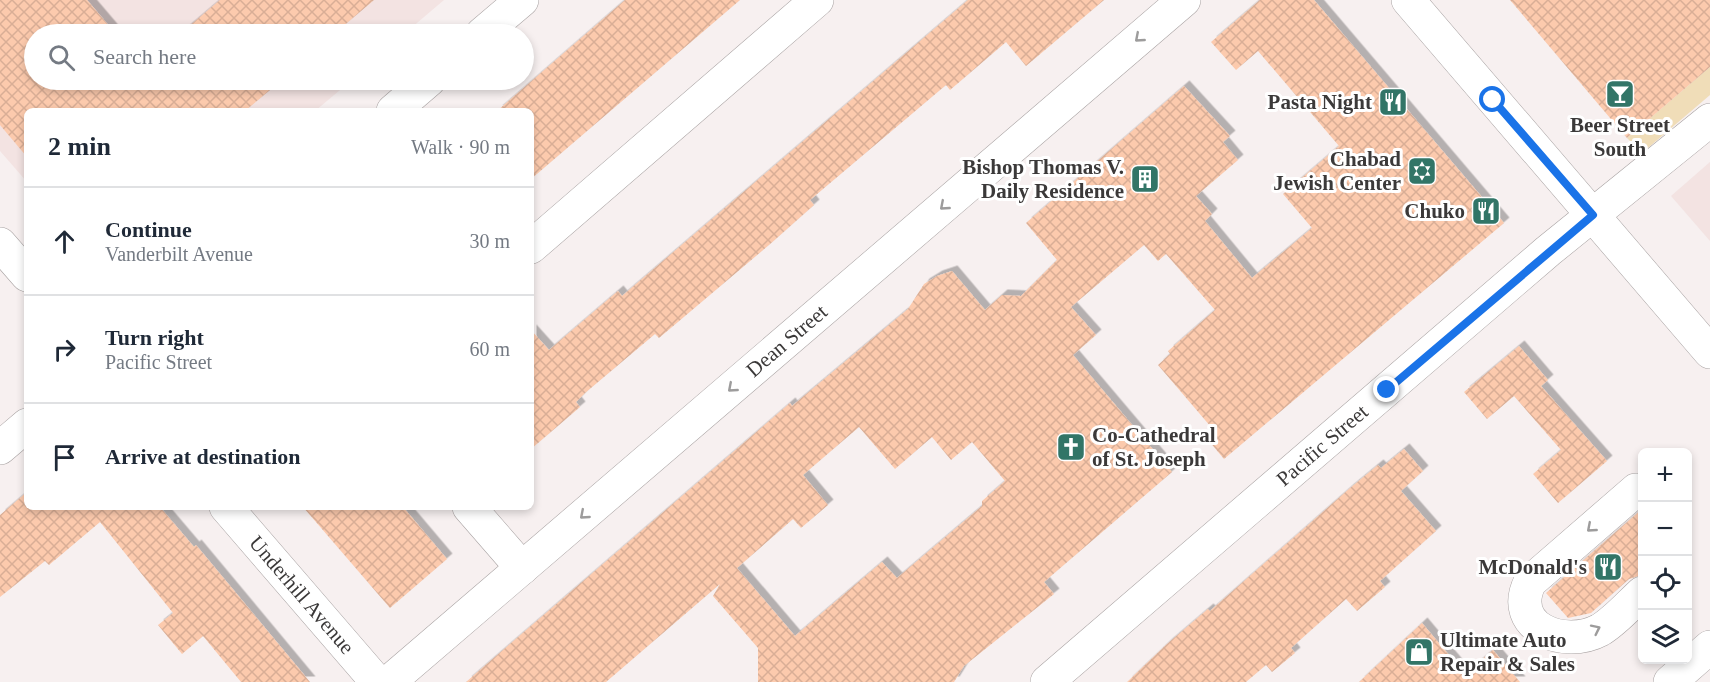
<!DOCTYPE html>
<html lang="en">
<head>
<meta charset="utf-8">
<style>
  body { margin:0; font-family:"Times New Roman",serif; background:#f2f2f3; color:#1f2937 }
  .controls { position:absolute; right:18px; bottom:18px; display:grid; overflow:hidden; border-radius:9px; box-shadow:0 3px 9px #0003 }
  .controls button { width:54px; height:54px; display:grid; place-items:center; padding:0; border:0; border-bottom:2px solid #e0e1e3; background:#fff; color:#1f2937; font:30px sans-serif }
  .stop { position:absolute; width:18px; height:18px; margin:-14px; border:4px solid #1a73e8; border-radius:50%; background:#fff }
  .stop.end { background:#1a73e8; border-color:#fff; box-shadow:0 2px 6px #0008 }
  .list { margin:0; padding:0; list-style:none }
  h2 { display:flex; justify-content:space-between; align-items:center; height:78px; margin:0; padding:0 24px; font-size:26px }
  h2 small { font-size:20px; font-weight:400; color:#747a83 }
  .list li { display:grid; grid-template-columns:39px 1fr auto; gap:18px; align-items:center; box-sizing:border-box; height:108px; padding:0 24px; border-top:2px solid #e0e1e3 }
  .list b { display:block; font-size:22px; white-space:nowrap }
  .list p { margin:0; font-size:20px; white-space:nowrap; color:#747a83 }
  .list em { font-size:20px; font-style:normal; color:#747a83 }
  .icon { flex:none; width:33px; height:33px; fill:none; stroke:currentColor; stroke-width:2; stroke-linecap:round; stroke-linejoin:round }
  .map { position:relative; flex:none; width:1710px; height:682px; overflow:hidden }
  .search { position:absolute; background:#fff; box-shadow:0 3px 9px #0003; left:24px; top:24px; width:510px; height:66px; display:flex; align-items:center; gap:15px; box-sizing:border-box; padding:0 21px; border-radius:33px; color:#747a83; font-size:22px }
  .panel { position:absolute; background:#fff; box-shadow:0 3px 9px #0003; left:24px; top:108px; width:510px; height:402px; border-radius:9px }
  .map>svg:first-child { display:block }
  .built { fill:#f3e3e2 }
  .park { fill:#f0ddb8 }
  .building { fill:url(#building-cross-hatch); fill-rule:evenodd; filter:url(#shadow) }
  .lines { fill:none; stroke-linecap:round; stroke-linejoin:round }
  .minor-casing { stroke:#a9a3a3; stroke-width:34 }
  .major-casing { stroke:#a9a3a3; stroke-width:34 }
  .minor { stroke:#fff; stroke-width:33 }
  .major { stroke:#fff; stroke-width:33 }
  .oneway { stroke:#9d9c9c }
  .route { stroke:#1a73e8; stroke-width:8 }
  .labels { text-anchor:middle; stroke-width:6; stroke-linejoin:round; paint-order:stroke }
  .poi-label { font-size:21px; font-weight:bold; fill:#3b3939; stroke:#fff; text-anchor:end }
  .street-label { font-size:21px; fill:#3b3939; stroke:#fff }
</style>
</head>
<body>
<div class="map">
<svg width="1710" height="682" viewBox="0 0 1710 682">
  <defs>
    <pattern id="building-cross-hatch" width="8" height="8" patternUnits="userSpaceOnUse" patternTransform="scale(1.5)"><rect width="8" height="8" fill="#fccaad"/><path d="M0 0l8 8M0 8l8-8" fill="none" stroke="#d9ae96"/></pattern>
    <filter id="shadow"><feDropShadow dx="5.5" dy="-5.5" stdDeviation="0" flood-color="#0004"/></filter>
  </defs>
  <rect width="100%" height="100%" fill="#f7f0f0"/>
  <g class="built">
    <path d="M0 0H444L404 34H34V80H352L315 111H27V182L0 151Z"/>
    <path d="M1710 162V241L1671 196Z"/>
  </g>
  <path class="park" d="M1710 67V95L1642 153 1627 138Z"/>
  <g class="building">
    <path d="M0 0H87L116 34H34V80H282L245 111H27V157L0 125Z"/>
    <path d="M220 0H374L334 34H180Z"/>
    <path d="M625 0H740L531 179V111H497Z"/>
    <path d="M968 0H1104L1026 66 1006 42 950 90 946 85 810 200 814 205 769 245 659 338 655 334 585 393 576 402 580 407 531 449V330L549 350 618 291 622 296Z"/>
    <path d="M1260 0H1314L1504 223 1224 459 1203 434 1211 427 1158 365 1170 354 1168 351 1215 310 1166 254 1158 261 1144 245 1071 307 1096 335 1073 355 1172 472 1044 582 1054 594 964 666 954 682H758V648L713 596 720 584 606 682H466L790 403 792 406 908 309 924 284 937 276 952 271 985 310 1002 295 1021 296 1057 260 1026 223 1184 86 1230 136 1223 142 1238 160 1196 196 1212 214 1205 221 1252 278 1312 228 1283 194 1339 146 1258 51 1236 70 1211 42ZM859 427 895 469 932 437 951 460 972 442 1005 481 982 501V506L897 578 882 562 795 636 737 568 793 519 801 528 828 505 803 475Z"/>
    <path d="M1510 0H1710V67L1627 138Z"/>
    <path d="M1519 346 1548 380 1541 386 1607 461 1558 503 1533 474 1561 450 1514 396 1487 419 1464 392Z"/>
    <path d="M1404 449 1423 471 1401 491 1436 531 1380 581 1385 587 1357 611 1346 599 1291 648 1295 653 1272 672 1266 665 1246 682H1127L1167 644 1208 609 1210 611 1349 489 1378 465 1381 468Z"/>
    <path d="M27 492V507H160L194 547 196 545 310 682H241L203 636 182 654 158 625 173 613 100 522 49 565 45 561 0 597V515Z"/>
    <path d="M303 507H403L447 559 390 608Z"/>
    <path d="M1642 509V575L1629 579 1591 613 1568 618 1546 593Z"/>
    <path d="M1422 623 1465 674 1493 650 1520 682H1359Z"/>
  </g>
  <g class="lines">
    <g class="minor-casing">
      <g id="minor">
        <path d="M482 34 522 0"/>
        <path d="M393 111 429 80"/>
        <path d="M0 244 27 275"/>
        <path d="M531 247 817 0"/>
        <path d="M0 448 27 425"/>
        <path d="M1636 490 1530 582C1507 628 1565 649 1600 630 1615 621 1629 605 1642 593"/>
        <path id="s1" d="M226 507 377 682"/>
        <path d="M469 507 522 568"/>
        <path id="s2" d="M389 682 1184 0"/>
        <path id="s3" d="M1047 682 1548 251 1710 120"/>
      </g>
    </g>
    <g class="major-casing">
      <g id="major">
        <path d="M1408 0 1710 352"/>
        <path d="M1670 682 1710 647"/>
      </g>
    </g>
    <use href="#minor" class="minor"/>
    <use href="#major" class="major"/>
  </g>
  <defs><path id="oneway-chevron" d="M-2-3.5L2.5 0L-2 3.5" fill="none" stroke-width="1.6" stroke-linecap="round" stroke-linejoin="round" transform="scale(1.5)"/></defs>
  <g class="oneway">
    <use href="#oneway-chevron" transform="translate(1139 38) rotate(139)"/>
    <use href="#oneway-chevron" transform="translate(944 206) rotate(139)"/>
    <use href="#oneway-chevron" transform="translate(732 388) rotate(139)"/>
    <use href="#oneway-chevron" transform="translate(584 515) rotate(139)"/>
    <use href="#oneway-chevron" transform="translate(1591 528) rotate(139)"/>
    <use href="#oneway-chevron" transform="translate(1596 629) rotate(-26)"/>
  </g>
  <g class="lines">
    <path class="route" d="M1387 390 1593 215 1493 100"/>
  </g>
  <defs>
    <g id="bar-square" transform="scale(1.5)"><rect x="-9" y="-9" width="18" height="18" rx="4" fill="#327567" stroke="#fff"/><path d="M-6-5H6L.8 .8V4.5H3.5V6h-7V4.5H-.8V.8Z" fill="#fff"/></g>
    <g id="restaurant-square" transform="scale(1.5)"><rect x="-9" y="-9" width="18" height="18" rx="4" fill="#327567" stroke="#fff"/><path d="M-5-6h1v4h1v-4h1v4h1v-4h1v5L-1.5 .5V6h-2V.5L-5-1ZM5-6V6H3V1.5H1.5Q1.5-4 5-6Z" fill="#fff"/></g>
    <g id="synagogue-square" transform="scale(1.5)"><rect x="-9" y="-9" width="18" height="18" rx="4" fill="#327567" stroke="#fff"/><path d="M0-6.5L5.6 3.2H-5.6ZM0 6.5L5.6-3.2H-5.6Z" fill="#fff"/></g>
    <g id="building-square" transform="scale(1.5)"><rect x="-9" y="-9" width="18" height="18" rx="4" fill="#327567" stroke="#fff"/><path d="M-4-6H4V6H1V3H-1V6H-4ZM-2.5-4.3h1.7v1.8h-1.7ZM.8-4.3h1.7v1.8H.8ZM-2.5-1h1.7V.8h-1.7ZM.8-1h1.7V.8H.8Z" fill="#fff"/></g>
    <g id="church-square" transform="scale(1.5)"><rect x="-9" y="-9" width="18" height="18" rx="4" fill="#327567" stroke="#fff"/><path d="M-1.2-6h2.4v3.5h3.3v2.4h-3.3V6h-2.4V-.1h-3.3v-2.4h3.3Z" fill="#fff"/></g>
    <g id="shop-square" transform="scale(1.5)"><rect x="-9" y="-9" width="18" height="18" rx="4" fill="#327567" stroke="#fff"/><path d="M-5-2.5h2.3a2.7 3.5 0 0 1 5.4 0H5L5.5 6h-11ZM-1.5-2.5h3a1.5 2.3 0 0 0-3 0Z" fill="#fff"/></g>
  </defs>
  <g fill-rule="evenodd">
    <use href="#bar-square" x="1620" y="94"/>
    <use href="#restaurant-square" x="1393" y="102"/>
    <use href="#synagogue-square" x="1422" y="171"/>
    <use href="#building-square" x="1145" y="179"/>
    <use href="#restaurant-square" x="1486" y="211"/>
    <use href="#church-square" x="1071" y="447"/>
    <use href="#restaurant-square" x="1608" y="567"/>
    <use href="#shop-square" x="1419" y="652"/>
  </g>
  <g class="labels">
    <g class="poi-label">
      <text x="1372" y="109">Pasta Night</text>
      <text x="1620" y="132" text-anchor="middle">Beer Street<tspan x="1620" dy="24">South</tspan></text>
      <text x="1401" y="166">Chabad<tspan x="1401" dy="24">Jewish Center</tspan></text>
      <text x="1124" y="174">Bishop Thomas V.<tspan x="1124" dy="24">Daily Residence</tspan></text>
      <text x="1465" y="218">Chuko</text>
      <text x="1092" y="442" text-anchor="start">Co-Cathedral<tspan x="1092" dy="24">of St. Joseph</tspan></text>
      <text x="1587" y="574">McDonald's</text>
      <text x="1440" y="647" text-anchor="start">Ultimate Auto<tspan x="1440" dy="24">Repair &amp; Sales</tspan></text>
    </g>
    <g class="street-label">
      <text dy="7" stroke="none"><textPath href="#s2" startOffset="524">Dean Street</textPath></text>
      <text dy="7" stroke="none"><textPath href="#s3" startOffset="363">Pacific Street</textPath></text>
      <text dy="7" stroke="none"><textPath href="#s1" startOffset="116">Underhill Avenue</textPath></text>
    </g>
  </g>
</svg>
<div class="controls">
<button>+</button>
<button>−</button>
<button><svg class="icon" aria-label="locate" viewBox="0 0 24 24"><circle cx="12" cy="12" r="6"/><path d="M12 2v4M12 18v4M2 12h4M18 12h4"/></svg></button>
<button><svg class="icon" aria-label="layers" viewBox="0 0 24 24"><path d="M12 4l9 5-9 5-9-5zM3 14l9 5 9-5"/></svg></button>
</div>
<div class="stop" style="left:1493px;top:100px"></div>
<div class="stop end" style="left:1387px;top:390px"></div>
<div class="search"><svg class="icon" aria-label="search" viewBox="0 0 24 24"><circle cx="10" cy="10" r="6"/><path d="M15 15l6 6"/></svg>Search here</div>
<section class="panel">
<h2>2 min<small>Walk · 90 m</small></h2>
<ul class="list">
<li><svg class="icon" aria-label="ahead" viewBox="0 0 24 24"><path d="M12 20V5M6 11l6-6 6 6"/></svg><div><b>Continue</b><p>Vanderbilt Avenue</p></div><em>30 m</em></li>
<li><svg class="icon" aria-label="right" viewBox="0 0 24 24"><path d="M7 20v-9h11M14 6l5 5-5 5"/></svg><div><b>Turn right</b><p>Pacific Street</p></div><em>60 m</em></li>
<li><svg class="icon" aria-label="arrive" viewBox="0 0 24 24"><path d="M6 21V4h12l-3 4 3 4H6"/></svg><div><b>Arrive at destination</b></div></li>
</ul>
</section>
</div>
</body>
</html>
